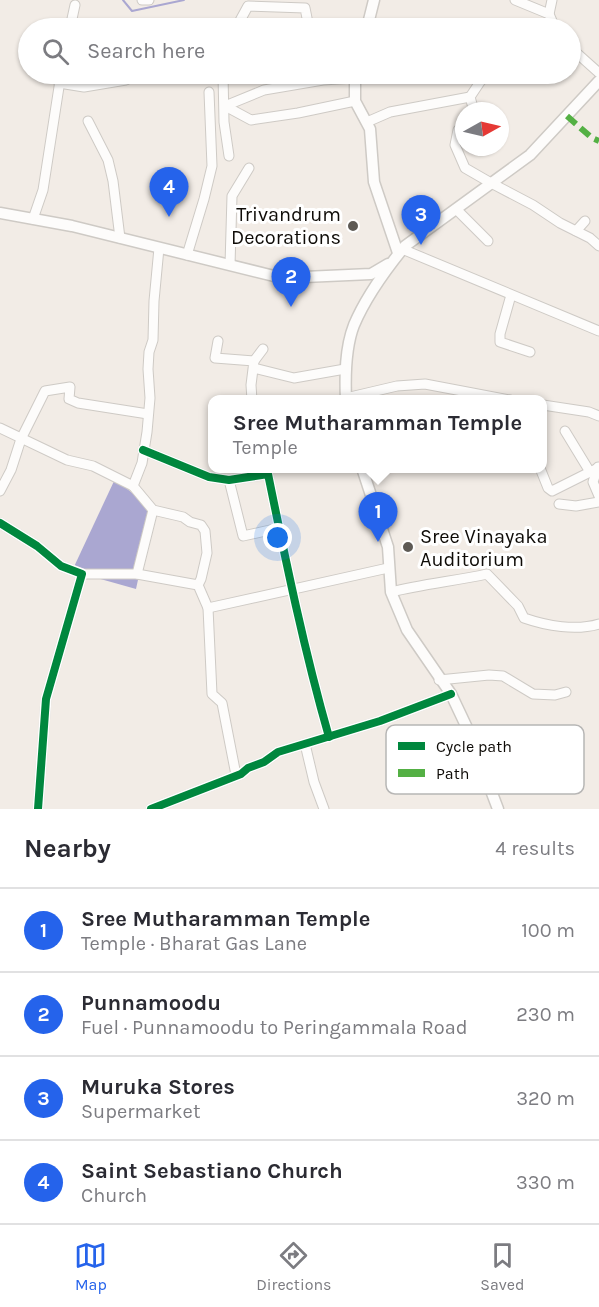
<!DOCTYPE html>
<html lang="en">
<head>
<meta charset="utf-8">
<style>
  body { margin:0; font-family:Karla,sans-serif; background:#f7f7f7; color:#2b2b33 }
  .compass { position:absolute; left:455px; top:102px; width:54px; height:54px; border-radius:50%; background:#fff; box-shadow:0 2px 4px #0004; rotate:82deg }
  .you { position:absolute; left:278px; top:538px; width:21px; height:21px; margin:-15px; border:4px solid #fff; border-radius:50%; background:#1a73e8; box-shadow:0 0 0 9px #1a73e833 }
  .badge { display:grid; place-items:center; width:39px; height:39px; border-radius:50%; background:#2563eb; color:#fff; font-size:20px; font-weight:700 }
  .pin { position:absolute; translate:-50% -50px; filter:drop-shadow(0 2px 3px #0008) }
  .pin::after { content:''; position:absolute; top:32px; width:21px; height:18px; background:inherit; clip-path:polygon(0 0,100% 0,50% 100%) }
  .popup { position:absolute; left:208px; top:395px; width:339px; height:78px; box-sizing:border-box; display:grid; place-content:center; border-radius:12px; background:#fff; filter:drop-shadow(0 2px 4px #0005); font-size:20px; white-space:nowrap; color:#7c7c81 }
  .popup b { font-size:22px; color:#2b2b33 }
  .popup::after { content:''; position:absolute; left:50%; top:100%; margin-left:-12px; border:12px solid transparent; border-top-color:#fff }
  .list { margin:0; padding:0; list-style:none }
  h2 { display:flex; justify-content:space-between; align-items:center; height:78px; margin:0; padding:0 24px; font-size:26px }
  h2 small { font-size:20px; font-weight:400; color:#7c7c81 }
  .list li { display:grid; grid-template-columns:39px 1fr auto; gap:18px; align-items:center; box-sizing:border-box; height:84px; padding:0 24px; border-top:2px solid #e1e1e2 }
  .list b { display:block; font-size:22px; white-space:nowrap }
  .list p { margin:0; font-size:20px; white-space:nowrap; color:#7c7c81 }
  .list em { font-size:20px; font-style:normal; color:#7c7c81 }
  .icon { flex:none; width:33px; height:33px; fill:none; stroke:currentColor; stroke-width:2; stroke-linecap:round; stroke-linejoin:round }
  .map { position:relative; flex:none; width:599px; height:809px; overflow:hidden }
  .search { position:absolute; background:#fff; box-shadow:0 2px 4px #0004; left:18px; right:18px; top:18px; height:66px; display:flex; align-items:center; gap:15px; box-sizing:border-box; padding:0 21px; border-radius:33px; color:#7c7c81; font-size:22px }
  .sheet { height:414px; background:#fff }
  nav { display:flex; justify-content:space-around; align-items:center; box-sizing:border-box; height:84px; border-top:2px solid #e1e1e2; background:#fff; font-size:16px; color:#7c7c81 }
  nav a { display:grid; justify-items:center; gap:3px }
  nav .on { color:#2563eb }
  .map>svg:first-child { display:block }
  .water { fill:#aaa7d1 }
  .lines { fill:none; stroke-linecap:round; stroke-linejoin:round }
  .stream { stroke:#aaa7d1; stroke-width:2 }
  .minor-casing { stroke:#cecac5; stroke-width:11 }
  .major-casing { stroke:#cecac5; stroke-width:13 }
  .minor { stroke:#fdfcfb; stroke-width:9 }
  .major { stroke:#fdfcfb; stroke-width:10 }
  .quiet { stroke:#54b044; stroke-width:6; stroke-dasharray:12 6; stroke-linecap:butt }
  .cycleway-casing { stroke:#fff; stroke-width:11 }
  .cycleway { stroke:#00873e; stroke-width:8 }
  .poi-dot { fill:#5e5a55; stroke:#fff; stroke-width:2 }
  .labels { text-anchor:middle; stroke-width:6; stroke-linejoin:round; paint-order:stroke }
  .poi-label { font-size:20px; fill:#0e0b07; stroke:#fff; text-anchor:end }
  .key { fill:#fff; stroke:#b7b6b5; stroke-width:1.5 }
  .key-label { font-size:16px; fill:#0e0b07 }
</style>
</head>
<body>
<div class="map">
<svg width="599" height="809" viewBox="0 0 599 809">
  <rect width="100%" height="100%" fill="#f2ece6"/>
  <path class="water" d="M115 479 153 510 136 589 72 571Z"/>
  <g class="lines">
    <path class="stream" d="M123 0 132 11 184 0"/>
    <g class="minor-casing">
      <g id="minor">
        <path d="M142 0H149"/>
        <path d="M515 0 549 14 555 28"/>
        <path d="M549 14 552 0"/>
        <path d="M70 28 75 5"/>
        <path d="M236 28 248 6 305 8 309 28"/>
        <path d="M570 47 599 73"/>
        <path d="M223 74 224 122 229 156"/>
        <path d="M59 83 84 87 126 80 137 74"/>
        <path d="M225 106 251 120 298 113 355 101"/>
        <path d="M225 106 264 90 323 80 354 78"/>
        <path d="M474 111 470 97 482 79 508 76 528 78"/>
        <path d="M88 121 108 160 113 181 120 238"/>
        <path d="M367 122 390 112 470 97"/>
        <path d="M464 126 458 130 455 145 465 168 491 183 533 205 560 223 590 238 599 246"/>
        <path d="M456 209 488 241"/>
        <path d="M33 219 43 190 61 74"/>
        <path d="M576 231 585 221"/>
        <path d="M159 248 154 301 153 340 149 352 148 369 150 398 147 432 142 463 133 486 153 510 183 517 190 522 201 525 205 531 207 553 201 579 198 585"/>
        <path d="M402 249 599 331"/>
        <path d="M187 255 204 199 212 166 209 92"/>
        <path d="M230 265 232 196 249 168"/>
        <path d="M511 295 500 334V342L530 352"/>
        <path d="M218 341 215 358 254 361 251 385 252 400"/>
        <path d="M254 361 263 349"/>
        <path d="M254 368 294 378 345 369"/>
        <path d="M346 398 397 386 425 384 510 400"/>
        <path d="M543 405 589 412 599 416"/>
        <path d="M0 428 67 460 93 466 133 486"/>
        <path d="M565 431 590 472"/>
        <path d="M143 450 209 477 229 480 268 474C286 562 304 650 329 737"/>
        <path d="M598 467 593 482 599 496"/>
        <path d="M540 468 548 488 552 491 596 469"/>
        <path d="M229 480 243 536 279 528"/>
        <path d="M0 491 11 470 21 439 45 391 70 387 69 399 78 403 148 414"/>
        <path d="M559 504 576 506 599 502"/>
        <path d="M0 523 37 546 61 566 82 574 46 699 38 809"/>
        <path d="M82 574H137L198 585 208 608 212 694 222 703 236 775"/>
        <path d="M137 574 153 510"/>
        <path d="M391 592C423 584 455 581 487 574L518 606 524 618C547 626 576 631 599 624"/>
        <path d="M208 608 388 568"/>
        <path d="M439 680 489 675 503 676 533 694 555 695 566 692"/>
        <path d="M305 744 314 782 324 809"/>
        <path d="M151 809 241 774 248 768 264 762 278 752 380 721 451 694"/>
      </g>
    </g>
    <g class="major-casing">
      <g id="major">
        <path d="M367 28 374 0"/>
        <path d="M355 74V101L370 129 374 182 398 253"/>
        <path d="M0 213 72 226 282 278 371 274 388 264"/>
        <path d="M346 400C345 376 345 348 354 325 365 299 387 268 405 246L530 155 599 81"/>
        <path d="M362 468 388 547 391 592 407 630 451 694 468 730 498 809"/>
      </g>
    </g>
    <use href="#minor" class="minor"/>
    <use href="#major" class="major"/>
    <path class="quiet" d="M567 116 592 138 599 141"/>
    <g class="cycleway-casing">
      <g id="cycleway">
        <path d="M143 450 209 477 229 480 268 474C286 562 304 650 329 737"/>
        <path d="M0 523 37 546 61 566 82 574 46 699 38 809"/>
        <path d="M151 809 241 774 248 768 264 762 278 752 380 721 451 694"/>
      </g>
    </g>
    <use href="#cycleway" class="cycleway"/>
  </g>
  <g class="poi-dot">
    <circle cx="353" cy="226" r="6"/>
    <circle cx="408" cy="547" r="6"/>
  </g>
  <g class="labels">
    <g class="poi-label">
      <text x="341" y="221">Trivandrum<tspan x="341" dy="23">Decorations</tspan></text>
      <text x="420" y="543" text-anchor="start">Sree Vinayaka<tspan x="420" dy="23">Auditorium</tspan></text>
    </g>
  </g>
  <rect x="386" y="725" width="198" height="69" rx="9" class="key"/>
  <rect x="398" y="742" width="27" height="8" fill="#00873e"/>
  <rect x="398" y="769" width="27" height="8" fill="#54b044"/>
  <g class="key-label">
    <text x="436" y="752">Cycle path</text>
    <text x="436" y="779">Path</text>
  </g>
</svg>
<svg class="compass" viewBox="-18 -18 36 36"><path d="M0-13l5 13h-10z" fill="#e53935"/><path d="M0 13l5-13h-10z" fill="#7c7c81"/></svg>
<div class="you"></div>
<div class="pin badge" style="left:378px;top:542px">1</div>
<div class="popup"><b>Sree Mutharamman Temple</b>Temple</div>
<div class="pin badge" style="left:291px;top:307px">2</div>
<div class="pin badge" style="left:421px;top:245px">3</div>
<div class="pin badge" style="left:169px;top:217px">4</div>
<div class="search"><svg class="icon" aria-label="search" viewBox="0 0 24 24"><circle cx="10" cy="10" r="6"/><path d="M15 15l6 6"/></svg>Search here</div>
</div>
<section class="sheet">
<h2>Nearby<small>4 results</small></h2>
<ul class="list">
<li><span class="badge">1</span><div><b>Sree Mutharamman Temple</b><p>Temple · Bharat Gas Lane</p></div><em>100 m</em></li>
<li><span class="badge">2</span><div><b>Punnamoodu</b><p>Fuel · Punnamoodu to Peringammala Road</p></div><em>230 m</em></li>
<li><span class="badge">3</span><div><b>Muruka Stores</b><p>Supermarket</p></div><em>320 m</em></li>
<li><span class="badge">4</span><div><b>Saint Sebastiano Church</b><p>Church</p></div><em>330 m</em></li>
</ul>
</section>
<nav>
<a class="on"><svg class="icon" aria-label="map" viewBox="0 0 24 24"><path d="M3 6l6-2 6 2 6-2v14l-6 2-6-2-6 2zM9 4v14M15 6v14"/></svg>Map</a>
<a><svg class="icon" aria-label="directions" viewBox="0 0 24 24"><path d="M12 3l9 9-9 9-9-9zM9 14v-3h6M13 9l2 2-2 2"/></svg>Directions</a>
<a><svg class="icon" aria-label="saved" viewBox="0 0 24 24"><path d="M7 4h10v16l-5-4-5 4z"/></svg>Saved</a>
</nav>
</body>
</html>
